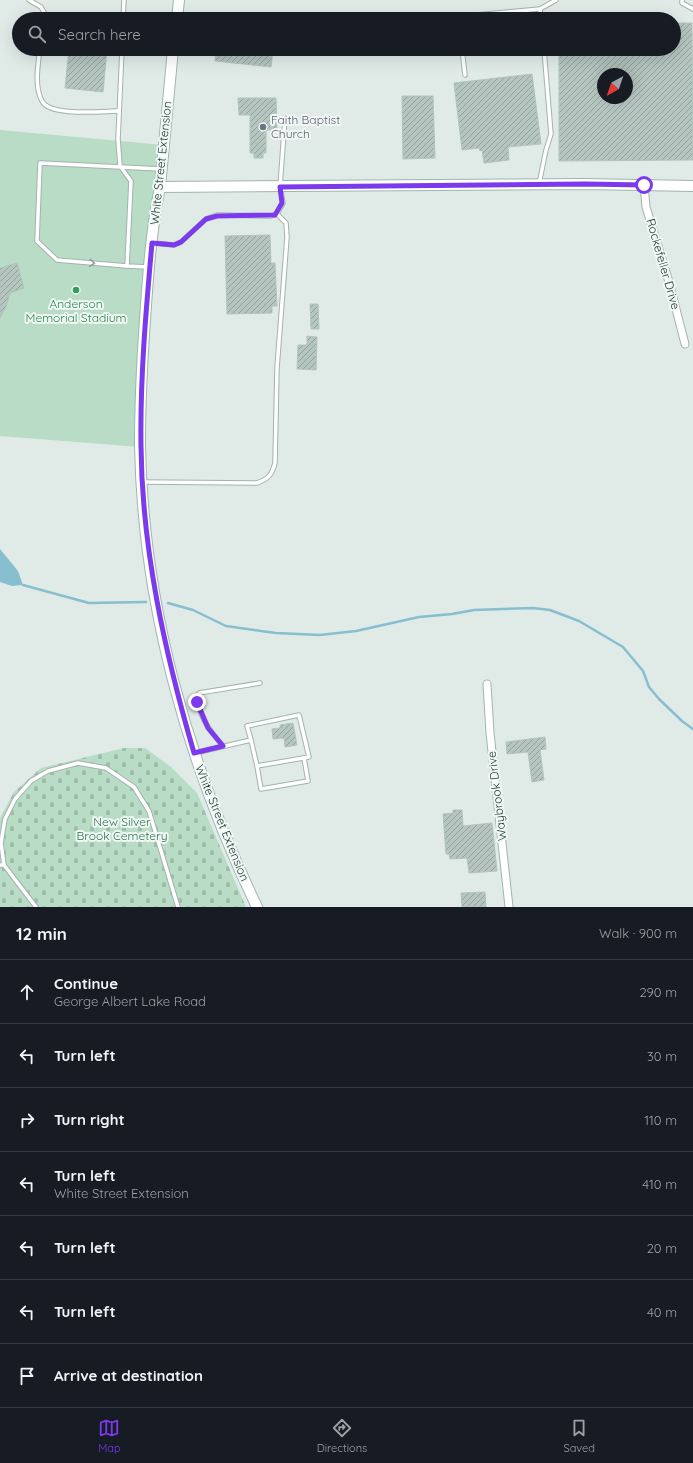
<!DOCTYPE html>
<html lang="en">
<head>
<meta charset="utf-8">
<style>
  body { margin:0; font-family:Quicksand,sans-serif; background:#242831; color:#f1f3f6 }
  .compass { position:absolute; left:597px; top:68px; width:36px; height:36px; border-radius:50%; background:#171b24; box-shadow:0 4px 16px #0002; rotate:220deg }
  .stop { position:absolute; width:12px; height:12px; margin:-9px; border:3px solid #7c3aed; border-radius:50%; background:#fff }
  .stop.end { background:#7c3aed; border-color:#fff; box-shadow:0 1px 4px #0008 }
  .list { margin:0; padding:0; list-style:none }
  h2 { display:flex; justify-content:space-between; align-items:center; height:52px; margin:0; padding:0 16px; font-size:17px }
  h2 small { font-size:13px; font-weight:400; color:#9ea1a6 }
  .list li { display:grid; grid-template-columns:26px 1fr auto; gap:12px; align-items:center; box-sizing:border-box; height:64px; padding:0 16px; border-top:1px solid #363941 }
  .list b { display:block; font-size:15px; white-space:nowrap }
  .list p { margin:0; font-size:13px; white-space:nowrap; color:#9ea1a6 }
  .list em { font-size:13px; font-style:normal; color:#9ea1a6 }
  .icon { flex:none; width:22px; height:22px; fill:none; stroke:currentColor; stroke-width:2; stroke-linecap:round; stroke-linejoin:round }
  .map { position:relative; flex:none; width:693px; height:907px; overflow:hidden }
  .search { position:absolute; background:#171b24; box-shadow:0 4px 16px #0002; left:12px; right:12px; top:12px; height:44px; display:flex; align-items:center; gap:10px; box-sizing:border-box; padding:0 14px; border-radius:22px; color:#9ea1a6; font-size:15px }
  .sheet { height:500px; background:#171b24 }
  nav { display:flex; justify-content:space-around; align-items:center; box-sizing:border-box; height:56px; border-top:1px solid #363941; background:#171b24; font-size:11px; color:#9ea1a6 }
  nav a { display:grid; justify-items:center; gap:2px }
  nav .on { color:#7c3aed }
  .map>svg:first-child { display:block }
  .green { fill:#b8dcc5 }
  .cemetery { fill:url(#cemetery-stones) }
  .water { fill:#87bed0 }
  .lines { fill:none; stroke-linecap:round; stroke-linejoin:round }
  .stream { stroke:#87bed0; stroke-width:2.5 }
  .building { fill:url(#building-hatch); stroke:#b2c4be; fill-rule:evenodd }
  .lane-casing { stroke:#a3b3ae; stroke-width:5.5 }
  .street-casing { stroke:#a3b3ae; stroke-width:9 }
  .secondary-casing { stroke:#9eb6b0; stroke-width:12 }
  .lane { stroke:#fff; stroke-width:3.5 }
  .street { stroke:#fff; stroke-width:7 }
  .secondary { stroke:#fff; stroke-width:10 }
  .oneway { stroke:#909d9a }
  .route { stroke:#7c3aed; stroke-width:5 }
  .worship-dot { fill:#6b7280; stroke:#f0f7f4; stroke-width:1.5 }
  .leisure-dot { fill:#2e9e5b; stroke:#f0f7f4; stroke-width:1.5 }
  .labels { text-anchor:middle; stroke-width:4; stroke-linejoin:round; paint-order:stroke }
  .worship-label { font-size:12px; fill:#5b616d; stroke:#f0f7f4; text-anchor:start }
  .street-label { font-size:12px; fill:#203b36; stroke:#f0f7f4 }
  .leisure-label { font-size:12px; fill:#27864d; stroke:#f0f7f4 }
  .park-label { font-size:12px; fill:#2b724d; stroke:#f0f7f4 }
</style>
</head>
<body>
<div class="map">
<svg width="693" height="907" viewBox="0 0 693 907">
  <defs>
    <pattern id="cemetery-stones" width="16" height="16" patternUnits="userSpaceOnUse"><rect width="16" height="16" fill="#b8dcc5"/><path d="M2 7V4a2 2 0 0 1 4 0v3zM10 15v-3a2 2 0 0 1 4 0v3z" fill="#9ebeaa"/></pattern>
    <pattern id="building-hatch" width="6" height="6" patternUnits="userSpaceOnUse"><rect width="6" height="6" fill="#b5c5c0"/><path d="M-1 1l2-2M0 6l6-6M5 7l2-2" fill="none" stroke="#93a19d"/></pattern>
  </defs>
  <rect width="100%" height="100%" fill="#e0ebe7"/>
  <path class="green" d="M0 130 164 145 140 447 0 436Z"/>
  <path class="cemetery" d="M124 748H145L171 767 197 793 246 907H0V818L14 792 41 768Z"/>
  <path class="water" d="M0 549 18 571 23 585 12 586 0 582Z"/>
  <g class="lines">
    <g class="stream">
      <path d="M23 585 89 603 146 602"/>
      <path d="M168 603 193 610 226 626 276 633 320 635 356 631 419 617 452 614 474 610 533 608 550 610 579 621 623 647 643 671 649 687 659 699 682 721 693 729"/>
    </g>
  </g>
  <g class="building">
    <path d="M674 23H692L693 160 559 161V49H674ZM603 74H627V98H603Z"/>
    <path d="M69 49H107L103 92 65 88Z"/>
    <path d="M216 49H273L271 67 215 61Z"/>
    <path d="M532 74 541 144 508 147 509 160 484 163 482 150 480 151 479 148 462 150 454 83Z"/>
    <path d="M402 96H433L435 158 403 159Z"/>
    <path d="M238 98H276L277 130H266V153H263V158H254V153H250V115H239Z"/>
    <path d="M270 235 271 263H275L277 306H272V313L227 314 225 236Z"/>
    <path d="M17 263 24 288 10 293 6 307 0 318V268Z"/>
    <path d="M310 304H318L319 329H311Z"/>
    <path d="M307 336 317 337 316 370 297 369 298 345H307Z"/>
    <path d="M293 723 297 745 285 747 284 738 273 739 272 729 280 728V725Z"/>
    <path d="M545 737 546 749 540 750 544 780 532 782 528 752 507 754 506 742Z"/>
    <path d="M453 810H462L463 826 492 823 497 871 469 873 467 858 450 859 449 854H446L443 814 453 813Z"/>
    <path d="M485 892 486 907H462L461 893Z"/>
  </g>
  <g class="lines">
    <g class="lane-casing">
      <g id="lane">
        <path d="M29 0 41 7 45 14 44 19"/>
        <path d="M682 0V3L693 9"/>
        <path d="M123 19 124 0"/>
        <path d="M472 19 476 15 540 9"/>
        <path d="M541 19 540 9 556 0"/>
        <path d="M40 49C38 64 34 87 42 101 50 117 103 111 119 111"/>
        <path d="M122 49 118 139 120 166 131 181 127 266 147 267"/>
        <path d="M462 49 465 75"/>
        <path d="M463 53 522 49"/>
        <path d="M539 184 546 150 551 134 544 49"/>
        <path d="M153 243 174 245 181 242 206 219 217 215 271 216 277 214 283 203 280 187 285 118"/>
        <path d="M127 266 57 260 37 241 40 163 161 169"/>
        <path d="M143 482 257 483C268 479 272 475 275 463L277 368 287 237 286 223 277 214"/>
        <path d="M223 746C211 732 195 713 199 693L260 683"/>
        <path d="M195 753 251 740 257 766 309 757 299 715 247 726 251 740"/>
        <path d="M257 766 261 789 308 781 304 758"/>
        <path d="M0 865H4L1 843 5 819 15 799 31 781 48 771 78 763 106 768 134 787 149 811 178 907"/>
        <path d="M4 865 36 907"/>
      </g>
    </g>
    <g class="street-casing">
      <g id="street">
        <path d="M644 185 646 207 669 282 685 344"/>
        <path d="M487 684 490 733 509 907"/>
      </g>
    </g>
    <g class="secondary-casing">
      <g id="secondary">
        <path d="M177 19 179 0"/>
        <path d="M173 49 160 187C151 230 148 276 145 320 142 362 140 404 140 446 143 606 188 764 257 907"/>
        <path d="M160 187 585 184 693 186"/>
      </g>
    </g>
    <use href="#lane" class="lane"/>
    <use href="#street" class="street"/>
    <use href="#secondary" class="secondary"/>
  </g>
  <defs><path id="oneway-chevron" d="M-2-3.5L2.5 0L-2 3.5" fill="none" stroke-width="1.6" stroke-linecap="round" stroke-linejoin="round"/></defs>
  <use class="oneway" href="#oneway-chevron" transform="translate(92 263) rotate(5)"/>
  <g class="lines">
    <path class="route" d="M197 702 208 728 223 746 194 753C165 653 142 550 141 446 140 378 146 310 152 243L174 245 181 242 206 219 217 216 275 215 282 203 280 187 585 184 644 185"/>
  </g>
  <circle class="worship-dot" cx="263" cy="127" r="4"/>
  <circle class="leisure-dot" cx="76" cy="290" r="4"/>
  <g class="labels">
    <g class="worship-label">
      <text x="271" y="124">Faith Baptist<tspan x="271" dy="14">Church</tspan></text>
    </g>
    <g class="street-label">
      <text transform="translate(161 163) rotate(-84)" y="4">White Street Extension</text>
      <text transform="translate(663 264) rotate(74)" y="4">Rockefeller Drive</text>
      <text transform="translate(497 796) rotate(-97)" y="4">Waybrook Drive</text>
      <text transform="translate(222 823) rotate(68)" y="4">White Street Extension</text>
    </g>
    <g class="leisure-label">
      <text x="76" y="308">Anderson<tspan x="76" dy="14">Memorial Stadium</tspan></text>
    </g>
    <g class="park-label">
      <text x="122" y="826">New Silver<tspan x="122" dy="14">Brook Cemetery</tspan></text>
    </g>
  </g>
</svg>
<svg class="compass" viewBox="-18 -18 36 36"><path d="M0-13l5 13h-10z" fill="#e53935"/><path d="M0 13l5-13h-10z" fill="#9ea1a6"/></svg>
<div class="stop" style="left:644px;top:185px"></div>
<div class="stop end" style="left:197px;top:702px"></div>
<div class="search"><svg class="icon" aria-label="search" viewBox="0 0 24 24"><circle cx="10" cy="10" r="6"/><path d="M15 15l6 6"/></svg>Search here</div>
</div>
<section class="sheet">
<h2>12 min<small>Walk · 900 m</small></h2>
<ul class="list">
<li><svg class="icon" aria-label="ahead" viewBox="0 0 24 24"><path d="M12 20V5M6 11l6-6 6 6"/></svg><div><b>Continue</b><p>George Albert Lake Road</p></div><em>290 m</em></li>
<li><svg class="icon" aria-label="left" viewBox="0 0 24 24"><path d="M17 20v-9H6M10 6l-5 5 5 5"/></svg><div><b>Turn left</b></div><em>30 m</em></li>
<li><svg class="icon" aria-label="right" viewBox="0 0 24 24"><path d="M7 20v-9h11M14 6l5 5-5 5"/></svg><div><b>Turn right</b></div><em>110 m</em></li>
<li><svg class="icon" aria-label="left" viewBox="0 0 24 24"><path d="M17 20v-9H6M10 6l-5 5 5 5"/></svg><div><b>Turn left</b><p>White Street Extension</p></div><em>410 m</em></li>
<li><svg class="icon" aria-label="left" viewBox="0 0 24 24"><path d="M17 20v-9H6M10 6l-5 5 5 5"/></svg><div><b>Turn left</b></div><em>20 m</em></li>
<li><svg class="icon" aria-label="left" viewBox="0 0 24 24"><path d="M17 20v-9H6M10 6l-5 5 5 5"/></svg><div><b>Turn left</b></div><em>40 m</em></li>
<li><svg class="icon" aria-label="arrive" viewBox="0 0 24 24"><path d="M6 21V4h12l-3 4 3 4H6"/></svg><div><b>Arrive at destination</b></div></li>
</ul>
</section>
<nav>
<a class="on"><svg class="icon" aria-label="map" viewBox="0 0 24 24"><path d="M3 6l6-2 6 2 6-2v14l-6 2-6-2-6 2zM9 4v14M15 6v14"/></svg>Map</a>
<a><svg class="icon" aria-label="directions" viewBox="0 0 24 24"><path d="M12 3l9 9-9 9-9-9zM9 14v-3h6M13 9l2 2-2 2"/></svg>Directions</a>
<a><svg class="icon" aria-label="saved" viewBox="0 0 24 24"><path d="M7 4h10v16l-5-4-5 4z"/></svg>Saved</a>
</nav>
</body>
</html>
